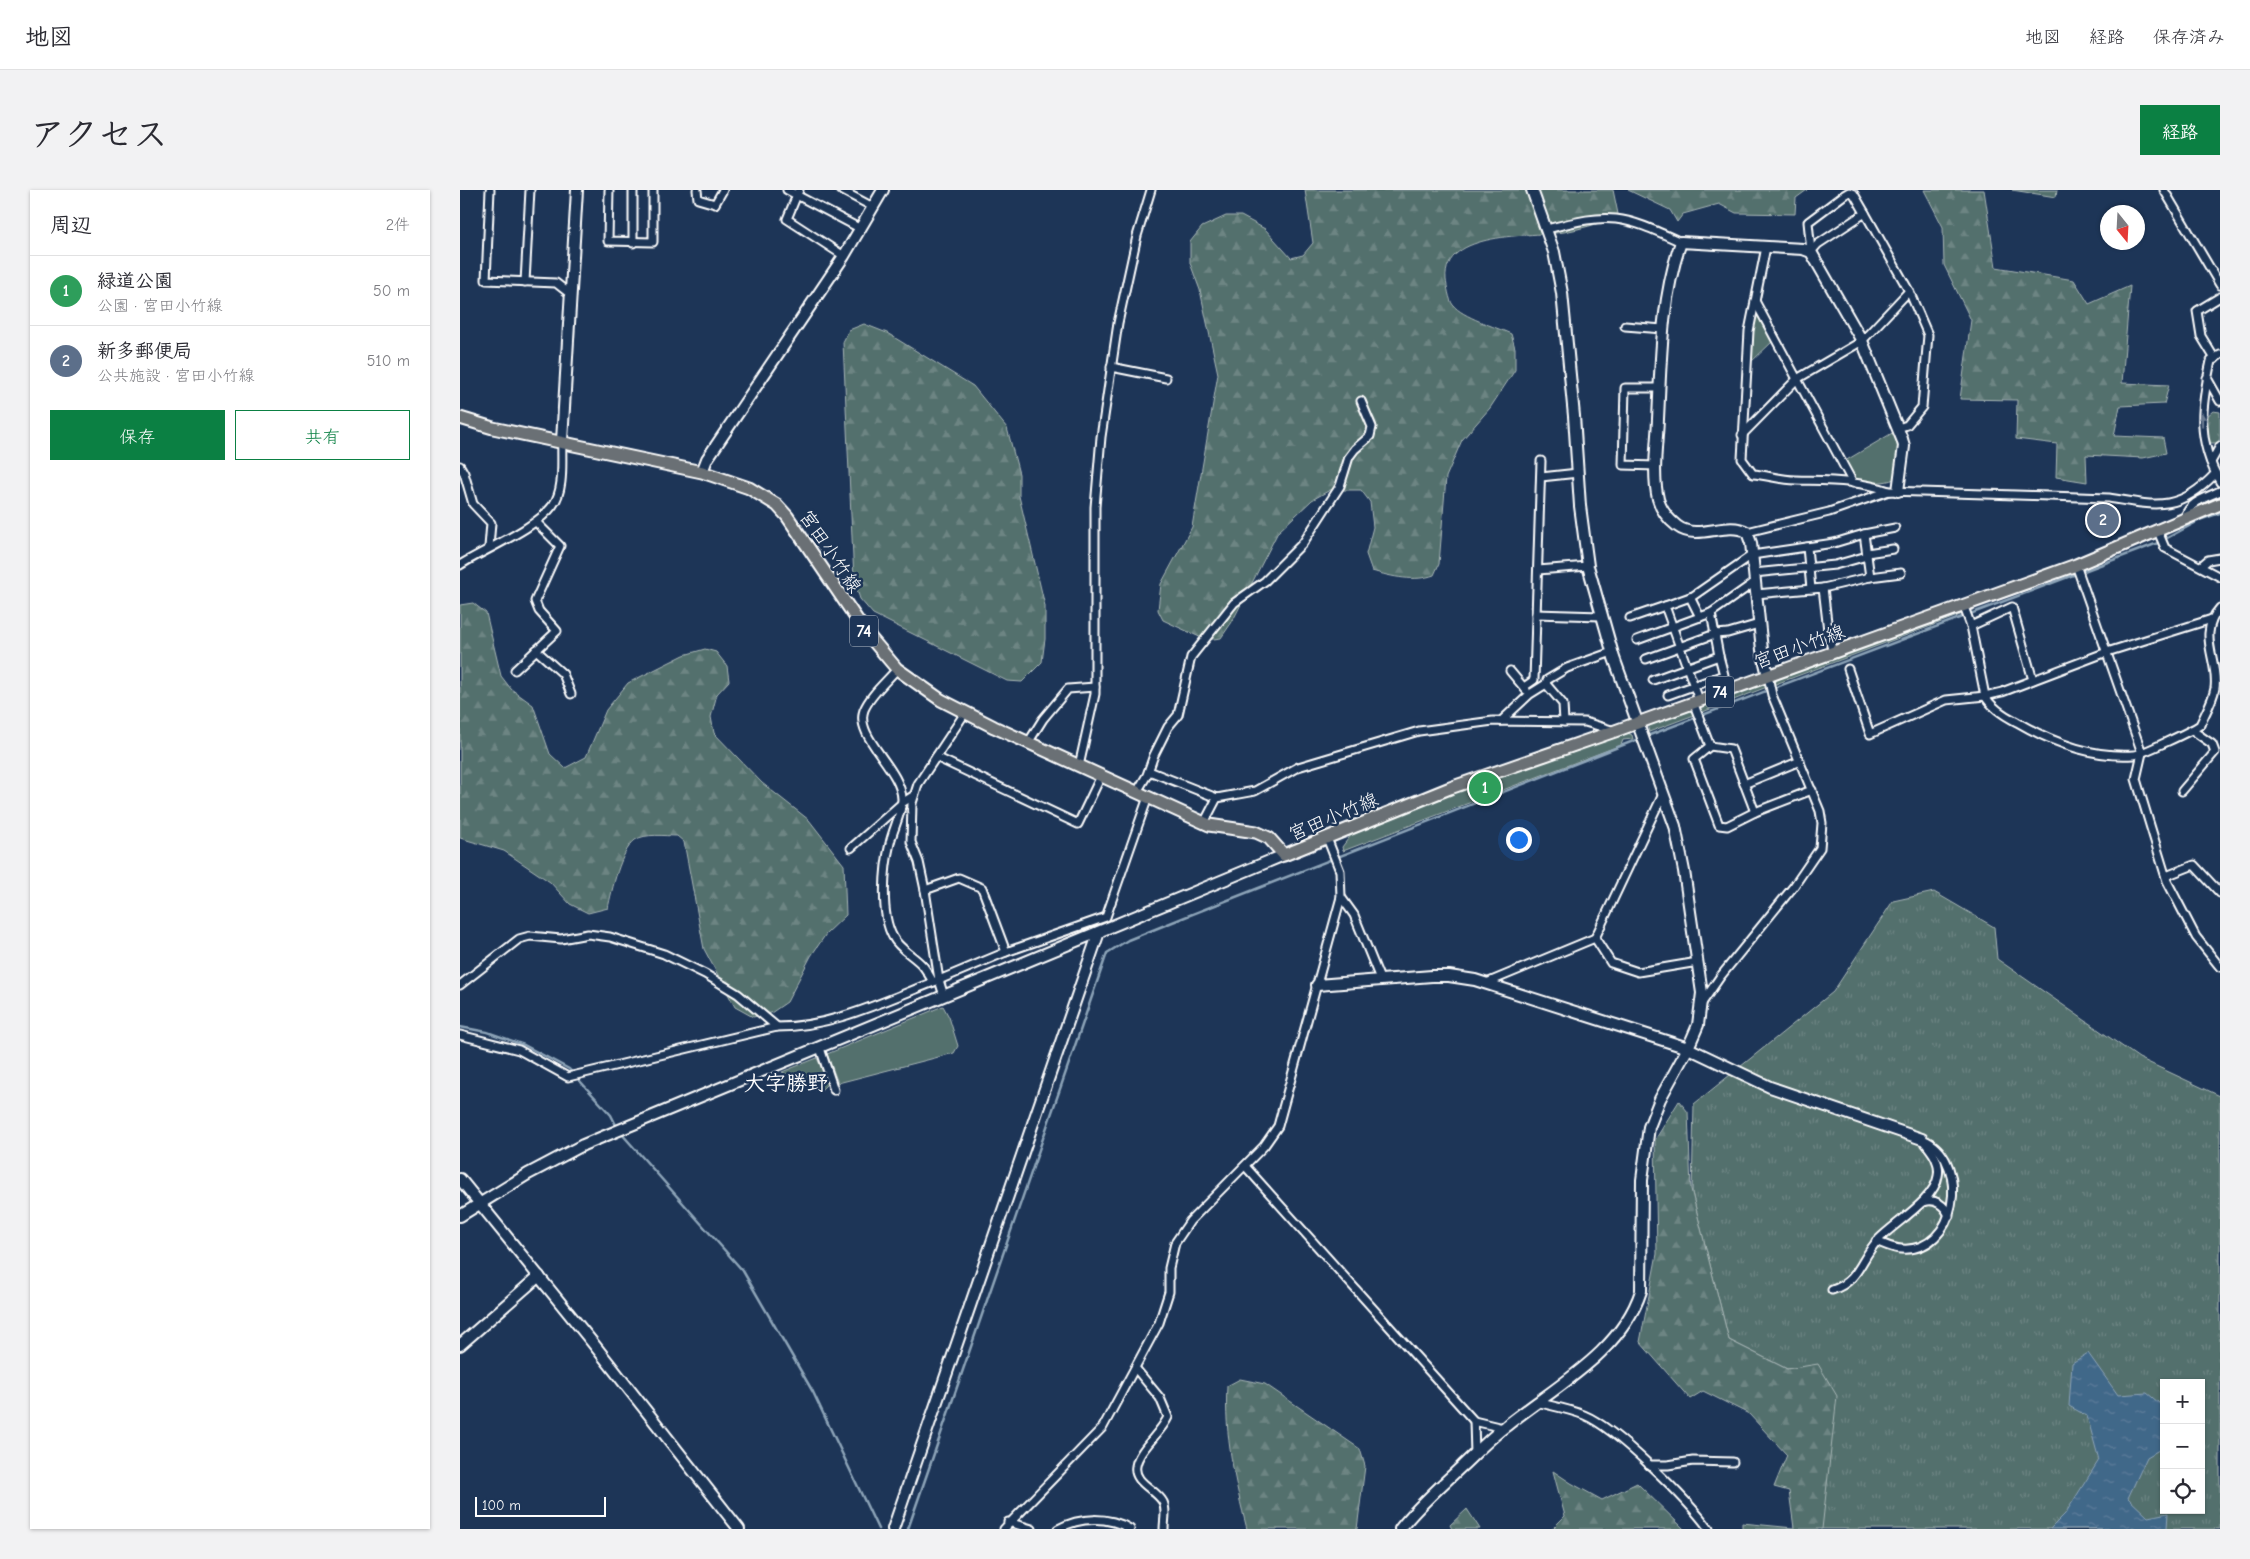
<!DOCTYPE html>
<html lang="ja">
<head>
<meta charset="utf-8">
<style>
  body { margin:0; font-family:"Comic Neue","Klee One",sans-serif; background:#f2f2f3; color:#2b2b33 }
  .controls { position:absolute; right:15px; bottom:15px; display:grid; overflow:hidden; border-radius:0px; box-shadow:0 1px 4px #0004 }
  .controls button { width:45px; height:45px; display:grid; place-items:center; padding:0; border:0; border-bottom:1px solid #e1e1e2; background:#fff; color:#2b2b33; font:25px sans-serif }
  .compass { position:absolute; left:1640px; top:15px; width:45px; height:45px; border-radius:50%; background:#fff; box-shadow:0 1px 4px #0004; rotate:162deg }
  .scale { position:absolute; left:15px; bottom:12px; width:131px; box-sizing:border-box; padding-left:5px; border:2px solid #fff; border-top:0; font-size:14px; line-height:18px; white-space:nowrap; color:#fff; -webkit-text-stroke:4px #1d3557; paint-order:stroke }
  .you { position:absolute; left:1058px; top:649px; width:18px; height:18px; margin:-12px; border:4px solid #fff; border-radius:50%; background:#1a73e8; box-shadow:0 0 0 8px #1a73e833 }
  .badge { display:grid; place-items:center; width:32px; height:32px; border-radius:50%; background:#0b8043; color:#fff; font-size:16px; font-weight:700 }
  .pin { position:absolute; translate:-50% -50%; border:2px solid #fff; box-shadow:0 1px 5px #0006 }
  .list { margin:0; padding:0; list-style:none }
  h2 { display:flex; justify-content:space-between; align-items:center; height:65px; margin:0; padding:0 20px; font-size:21px }
  h2 small { font-size:16px; font-weight:400; color:#7c7c81 }
  .list li { display:grid; grid-template-columns:32px 1fr auto; gap:15px; align-items:center; box-sizing:border-box; height:70px; padding:0 20px; border-top:1px solid #e1e1e2 }
  .list b { display:block; font-size:19px; white-space:nowrap }
  .list p { margin:0; font-size:16px; white-space:nowrap; color:#7c7c81 }
  .list em { font-size:16px; font-style:normal; color:#7c7c81 }
  .actions { display:flex; gap:10px; padding:15px 20px }
  .actions a { flex:1; padding:11px 0; border:1px solid #0b8043; border-radius:0px; text-align:center; font-size:18px; color:#0b8043 }
  .actions .main { background:#0b8043; color:#fff }
  .icon { flex:none; width:28px; height:28px; fill:none; stroke:currentColor; stroke-width:2; stroke-linecap:round; stroke-linejoin:round }
  .map { position:relative; flex:none; width:1760px; height:1339px; overflow:hidden; border-radius:0px }
  header { display:flex; align-items:center; gap:30px; box-sizing:border-box; height:70px; padding:0 25px; background:#fff; border-bottom:1px solid #e1e1e2 }
  header strong { font-size:24px }
  nav { display:flex; gap:28px; margin-inline-start:auto; font-size:18px }
  .intro { display:flex; align-items:center; justify-content:space-between; box-sizing:border-box; height:120px; padding:0 30px }
  h1 { margin:0; font-size:35px }
  .button { padding:12px 22px; border-radius:0px; background:#0b8043; color:#fff; font-size:18px; font-weight:700 }
  main { display:flex; gap:30px; padding:0 30px }
  aside { flex:1; background:#fff; border-radius:0px; box-shadow:0 1px 4px #0004 }
  .map>svg:first-child { display:block }
  .grass { fill:url(#grass-tufts); stroke:#a9b7b6; fill-rule:evenodd }
  .forest { fill:url(#forest-firs); stroke:#a9b7b6 }
  .park { fill:#536f6d; stroke:#a9b7b6 }
  .water { fill:url(#water-ripples); stroke:#8da4b8 }
  .lines { fill:none; stroke-linecap:round; stroke-linejoin:round }
  .stream { stroke:#8da4b8; stroke-width:2.5 }
  .street-casing { stroke:#fff; stroke-width:11 }
  .secondary-casing { stroke:#fff; stroke-width:14 }
  .primary-casing { stroke:#fff; stroke-width:15 }
  .street { stroke:#1d3557; stroke-width:7 }
  .secondary { stroke:#1d3557; stroke-width:10 }
  .primary { stroke:#6a7074; stroke-width:11 }
  .oneway { fill:#6c7c92 }
  .labels { text-anchor:middle; stroke-width:5; stroke-linejoin:round; paint-order:stroke }
  .shield { fill:#1d3557; stroke:#bbc2cd; stroke-width:1 }
  .shield-label { font-size:18px; font-weight:bold; fill:#fff }
  .street-label { font-size:19px; fill:#fff; stroke:#1d3557 }
  .quarter-label { font-size:21px; font-weight:bold; fill:#fff; stroke:#1d3557 }
</style>
</head>
<body>
<header>
<strong>地図</strong>
<nav><a>地図</a><a>経路</a><a>保存済み</a></nav>
</header>
<div class="intro"><h1>アクセス</h1><a class="button">経路</a></div>
<main>
<aside>
<h2>周辺<small>2件</small></h2>
<ul class="list">
<li><span class="badge" style="background:#2e9e5b">1</span><div><b>緑道公園</b><p>公園 · 宮田小竹線</p></div><em>50 m</em></li>
<li><span class="badge" style="background:#5c6f8a">2</span><div><b>新多郵便局</b><p>公共施設 · 宮田小竹線</p></div><em>510 m</em></li>
</ul>
<div class="actions"><a class="main">保存</a><a>共有</a></div>
</aside>
<div class="map">
<svg width="1760" height="1339" viewBox="0 0 1760 1339">
  <defs>
    <pattern id="grass-tufts" width="24" height="20" patternUnits="userSpaceOnUse" patternTransform="scale(1.25)"><rect width="24" height="20" fill="#536f6d"/><path d="M3 7l-1-3M5 7V3M7 7l1-3M15 17l-1-3M17 17v-4M19 17l1-3" fill="none" stroke="#6d8583"/></pattern>
    <pattern id="forest-firs" width="22" height="20" patternUnits="userSpaceOnUse" patternTransform="scale(1.25)"><rect width="22" height="20" fill="#536f6d"/><path d="M5 1l3.5 6h-7zM16 11l3.5 6h-7z" fill="#6d8583"/></pattern>
    <pattern id="water-ripples" width="26" height="14" patternUnits="userSpaceOnUse" patternTransform="scale(1.25)"><rect width="26" height="14" fill="#416789"/><path d="M2 4q2-2 4 0t4 0M15 11q2-2 4 0t4 0" fill="none" stroke="#5e7e9b"/></pattern>
  </defs>
  <rect width="100%" height="100%" fill="#1d3557"/>
  <filter id="ink" filterUnits="userSpaceOnUse"><feTurbulence type="fractalNoise" baseFrequency=".02" numOctaves="2"/><feDisplacementMap in="SourceGraphic" scale="10" xChannelSelector="R" yChannelSelector="G"/><feConvolveMatrix kernelMatrix="1 2 1 2 8 2 1 2 1" color-interpolation-filters="sRGB"/></filter>
  <g filter="url(#ink)">
    <g class="grass">
      <path d="M1753 221 1760 222V248L1758 253H1748L1745 242 1746 227Z"/>
      <path d="M1474 702 1534 737 1537 769 1679 868 1760 906V1339H1361L1358 1175 1327 1179 1269 1150 1232 1003 1234 914 1373 802 1433 711ZM1704 1193H1741V1320H1704Z"/>
    </g>
    <g class="forest">
      <path d="M845 0H1153L1158 24 1152 29C1137 34 1120 39 1104 42 1072 47 982 40 986 90 987 96 989 110 993 115 1002 127 1036 137 1051 144L1055 158V180L1030 218 1002 250 986 287 979 374 974 385C955 392 932 387 912 381L906 364 913 337 910 312 901 300H870L852 310 818 342 772 432 761 448 746 450 703 430 698 420 701 394 732 337 758 184 740 100 730 73V52L742 37 766 26H781L805 39 831 68 843 65 853 53Z"/>
      <path d="M1168 0H1347L1336 8 1335 24 1276 23 1259 14 1223 24 1217 32 1210 20Z"/>
      <path d="M1464 0H1524L1536 77 1614 90 1629 114 1670 96 1662 193 1709 195 1704 214 1660 216 1654 246 1703 248 1706 263 1683 268 1626 265 1627 292 1596 287 1597 254 1556 249 1557 210 1500 209 1511 130 1484 75 1483 37Z"/>
      <path d="M1552 0H1597L1596 7Z"/>
      <path d="M404 134 427 143 513 196 547 238 559 284V306L585 416V449L582 472 562 492 547 491 413 424 400 409 394 390 383 152 389 140Z"/>
      <path d="M13 413 26 423 41 486 51 499 73 515 90 564 105 578 126 567 146 520 168 493 224 465 245 459 256 462 267 476 269 491 257 504 251 527 254 543 302 593 349 630 384 675 386 725 366 744 351 766 327 812 311 823 293 827 275 817 244 759 224 652 217 646C205 646 185 643 175 650 160 662 152 700 148 718L128 723 110 714 90 692 44 661 0 648V415Z"/>
      <path d="M1219 911 1228 922 1231 999 1269 1150 1327 1179 1358 1174 1377 1206 1362 1339H1282V1333L1334 1338 1329 1301 1314 1297 1327 1265 1289 1224 1243 1201 1230 1209 1180 1152 1197 1064 1195 950Z"/>
      <path d="M780 1189 805 1194 900 1259 905 1276 897 1339H787C775 1292 764 1245 767 1196Z"/>
      <path d="M1093 1281 1111 1293 1142 1310 1177 1293 1224 1339H1092L1105 1326Z"/>
      <path d="M1007 1319 1020 1339H992L990 1335Z"/>
    </g>
    <g class="park">
      <path d="M1299 122 1314 150 1290 173 1294 124Z"/>
      <path d="M1434 242 1439 254 1434 289C1427 293 1403 294 1395 288 1390 285 1388 276 1385 271Z"/>
      <path d="M1499 420 1503 424 1313 495V488Z"/>
      <path d="M1303 491 1307 497 1240 523 1239 514Z"/>
      <path d="M1229 518 1234 525 1189 542 1188 538 1193 531Z"/>
      <path d="M1166 542 1172 545 1173 549 1163 550 1161 555 883 661 882 657 891 645 951 617Z"/>
      <path d="M483 816 489 827 498 856 494 863 378 893 367 864Z"/>
      <path d="M357 868 368 893 359 902 322 882Z"/>
    </g>
    <path class="water" d="M1628 1163 1658 1205 1687 1203 1704 1217V1257L1687 1267 1668 1308 1688 1327 1708 1323 1707 1338 1590 1339 1605 1324 1639 1270 1627 1226 1609 1216 1612 1173Z"/>
    <g class="lines">
      <g class="stream">
        <path d="M1187 546 1698 353 1742 329 1760 323"/>
        <path d="M0 837 27 842 64 855 109 879 151 925 157 937"/>
        <path d="M161 943 283 1081 353 1202 418 1339"/>
        <path d="M448 1339 647 763 668 750 730 725 1181 548"/>
      </g>
      <g class="street-casing">
        <g id="street">
          <path d="M30 0 26 90 96 93 110 104"/>
          <path d="M149 0 148 51 193 52V0"/>
          <path d="M173 0V53"/>
          <path d="M237 0 238 9 255 14 263 0"/>
          <path d="M327 0 401 39"/>
          <path d="M339 0 327 29 384 66"/>
          <path d="M381 0 413 17"/>
          <path d="M1704 0 1760 95"/>
          <path d="M1087 39C1151 22 1162 25 1221 52"/>
          <path d="M1306 57 1289 141 1282 269 1293 284C1307 285 1321 290 1336 290 1367 291 1399 290 1429 301"/>
          <path d="M1351 61 1348 32 1384 5 1389 2 1394 4 1405 23"/>
          <path d="M1351 62 1358 54 1405 23 1449 101 1468 145 1462 217 1447 235 1438 238"/>
          <path d="M65 92 70 0"/>
          <path d="M1295 111 1393 293"/>
          <path d="M1165 136 1203 139"/>
          <path d="M1760 165 1751 171C1741 217 1736 249 1760 292"/>
          <path d="M1755 169 1741 146 1737 121 1760 107"/>
          <path d="M651 177 706 188"/>
          <path d="M1747 188 1760 211"/>
          <path d="M1282 245 1337 189 1402 151 1449 101"/>
          <path d="M1751 272 1760 256"/>
          <path d="M0 276 4 283 13 314 31 333 29 357"/>
          <path d="M1196 276 1163 275 1165 198H1199"/>
          <path d="M1081 287 1118 283"/>
          <path d="M1725 327C1730 311 1746 308 1760 301"/>
          <path d="M1697 339 1705 358 1760 387"/>
          <path d="M1287 342 1369 322 1429 301 1649 308C1696 316 1719 322 1755 284"/>
          <path d="M1404 344 1435 338"/>
          <path d="M1347 357 1351 399"/>
          <path d="M1407 363 1433 359"/>
          <path d="M0 375C25 359 77 338 93 315 105 299 101 270 102 251"/>
          <path d="M1616 375 1682 563 1676 589 1707 691 1736 747 1760 777"/>
          <path d="M1741 376 1748 370 1760 368"/>
          <path d="M1078 380 1128 376"/>
          <path d="M1294 383 1375 375 1407 366"/>
          <path d="M1410 387 1441 383"/>
          <path d="M1296 404 1363 398 1369 449 1373 462"/>
          <path d="M1230 407 1240 427"/>
          <path d="M1504 417 1511 436 1525 506C1532 518 1545 526 1557 532 1593 553 1632 568 1674 565 1680 565 1733 540 1740 535 1745 524 1753 510 1755 498 1759 470 1736 445 1760 418"/>
          <path d="M1251 423 1259 466"/>
          <path d="M1076 424 1141 426"/>
          <path d="M1170 428 1205 416"/>
          <path d="M1511 436 1552 417 1573 490"/>
          <path d="M1177 450 1251 423 1295 392"/>
          <path d="M76 460 103 484 111 504"/>
          <path d="M1186 469 1255 444 1268 443 1299 434"/>
          <path d="M437 479C427 491 410 505 404 520 394 547 441 578 442 609 442 623 433 639 430 653 424 678 420 724 433 747 439 759 453 765 463 776 467 781 470 787 473 792"/>
          <path d="M1388 479 1410 544 1486 510 1525 506 1542 502 1647 462 1752 429"/>
          <path d="M55 480 97 441 79 421 75 411 100 356 76 332"/>
          <path d="M1050 481 1066 500"/>
          <path d="M1193 490 1259 466 1264 485 1208 505"/>
          <path d="M1086 494 1087 490 1107 478 1152 462"/>
          <path d="M1064 497 1074 490 1081 271"/>
          <path d="M1239 510 1205 416 1233 406 1292 365 1374 353 1404 344 1410 387 1363 398"/>
          <path d="M1233 512 1250 556 1271 559 1295 622 1352 600"/>
          <path d="M505 523 458 594 452 613 451 652 459 672 465 700 479 790 546 762 646 727 688 607"/>
          <path d="M1041 531 1070 504 1086 494 1103 514 1104 532"/>
          <path d="M568 553 583 529 608 499 635 497"/>
          <path d="M1250 556 1234 569 1259 635 1267 636 1295 622"/>
          <path d="M476 567 618 634 641 586"/>
          <path d="M619 576 635 504V317L641 247 658 133 677 46 691 0"/>
          <path d="M689 581 757 608"/>
          <path d="M1284 594 1340 571"/>
          <path d="M1722 601 1755 562 1752 554 1732 540"/>
          <path d="M677 602 687 585 694 565 708 537 718 525 731 467 774 413 805 391 843 353 880 296 889 267 895 259 910 246 912 237 901 211"/>
          <path d="M744 633 757 608 795 601 838 577 959 541 1033 531 1125 532 1155 541"/>
          <path d="M391 658 442 613 453 606"/>
          <path d="M1706 686 1734 675 1760 703"/>
          <path d="M465 700 499 688 522 698 546 762"/>
          <path d="M881 707 894 725 920 789"/>
          <path d="M1135 748 1203 604"/>
          <path d="M1024 794 1135 748 1151 773 1178 782 1238 772"/>
          <path d="M0 795 59 749 70 746 101 749 128 744 150 747 204 764 245 784 278 804 317 837"/>
          <path d="M1242 813 1260 787 1334 696 1360 658 1362 633 1360 621 1312 505 1308 486"/>
          <path d="M0 845 59 860 108 887 317 837C374 837 426 810 479 790L484 806"/>
          <path d="M360 858 374 900"/>
          <path d="M785 976 1014 1231 1043 1238"/>
          <path d="M1463 1012C1475 1008 1485 1015 1489 1026"/>
          <path d="M1416 1051C1424 1054 1433 1059 1442 1059 1497 1063 1510 974 1467 951"/>
          <path d="M1372 1100C1400 1091 1400 1069 1418 1050 1434 1033 1475 1010 1478 986 1481 971 1471 960 1462 949"/>
          <path d="M676 1179 700 1208 708 1227C701 1243 678 1260 676 1276 673 1293 696 1299 703 1312 707 1320 704 1330 704 1339"/>
          <path d="M1076 1212C1092 1216 1109 1219 1124 1225 1156 1238 1228 1310 1249 1339"/>
          <path d="M1014 1231 1015 1264"/>
          <path d="M1189 1275H1208L1233 1271 1273 1272"/>
          <path d="M548 1332 572 1339"/>
          <path d="M544 1339 643 1237 699 1133 709 1102V1078L715 1053 730 1031 804 956 818 936 881 707 880 681 867 648"/>
          <path d="M598 1339C620 1327 648 1326 670 1339"/>
        </g>
      </g>
      <g class="secondary-casing">
        <g id="secondary">
          <path d="M102 251 117 0"/>
          <path d="M242 282 247 269 384 66 423 0"/>
          <path d="M1308 486 1302 460 1291 353 1287 342C1266 330 1238 352 1217 336 1208 329 1201 320 1198 309 1192 283 1197 255 1198 229 1201 169 1201 109 1221 52L1343 59 1351 62 1402 151 1442 249 1444 256 1438 301"/>
          <path d="M857 795 972 786H989L1015 790 1228 858 1310 897 1462 949"/>
          <path d="M0 989 132 1152 279 1339"/>
          <path d="M0 1026 68 984 123 955 824 665"/>
          <path d="M0 1155 79 1086"/>
          <path d="M433 1339 639 742"/>
          <path d="M940 1339C958 1316 980 1297 1001 1277 1016 1263 1030 1248 1046 1236 1094 1197 1161 1163 1181 1101L1182 990 1189 937 1200 909 1228 858 1238 835 1242 803 1224 681 1215 636 1154 468 1128 376 1120 316 1114 226 1102 103 1094 62 1072 0"/>
        </g>
      </g>
      <g class="primary-casing">
        <path id="primary" d="M0 228 33 238 242 282 289 298 317 315 327 326 404 440 437 479 481 510 534 537 749 635 796 642 809 648 824 665 990 598 1155 541 1616 375 1760 314"/>
      </g>
      <use href="#street" class="street"/>
      <use href="#secondary" class="secondary"/>
      <use href="#primary" class="primary"/>
    </g>
    <defs><path id="oneway-solid" d="M-6-.8H1V-3.2L6.5 0L1 3.2V.8H-6Z" transform="scale(1.25)"/></defs>
    <use class="oneway" href="#oneway-solid" transform="translate(1742 230) rotate(-91)"/>
  </g>
  <g class="labels">
    <g class="shield">
      <rect x="390" y="425.5" width="28" height="31" rx="4"/>
      <rect x="1246" y="486.5" width="28" height="31" rx="4"/>
    </g>
    <g class="shield-label">
      <text x="404" y="447">74</text>
      <text x="1260" y="508">74</text>
    </g>
    <g class="street-label">
      <text transform="translate(371 361) rotate(56)" y="7">宮田小竹線</text>
      <text transform="translate(1339 456) rotate(-20)" y="7">宮田小竹線</text>
      <text transform="translate(873 626) rotate(-23)" y="7">宮田小竹線</text>
    </g>
    <g class="quarter-label">
      <text x="326" y="900">大字勝野</text>
    </g>
  </g>
</svg>
<div class="controls">
<button>+</button>
<button>−</button>
<button><svg class="icon" aria-label="locate" viewBox="0 0 24 24"><circle cx="12" cy="12" r="6"/><path d="M12 2v4M12 18v4M2 12h4M18 12h4"/></svg></button>
</div>
<svg class="compass" viewBox="-18 -18 36 36"><path d="M0-13l5 13h-10z" fill="#e53935"/><path d="M0 13l5-13h-10z" fill="#7c7c81"/></svg>
<div class="scale">100 m</div>
<div class="you"></div>
<div class="pin badge" style="left:1025px;top:598px;background:#2e9e5b">1</div>
<div class="pin badge" style="left:1643px;top:330px;background:#5c6f8a">2</div>
</div>
</main>
</body>
</html>
